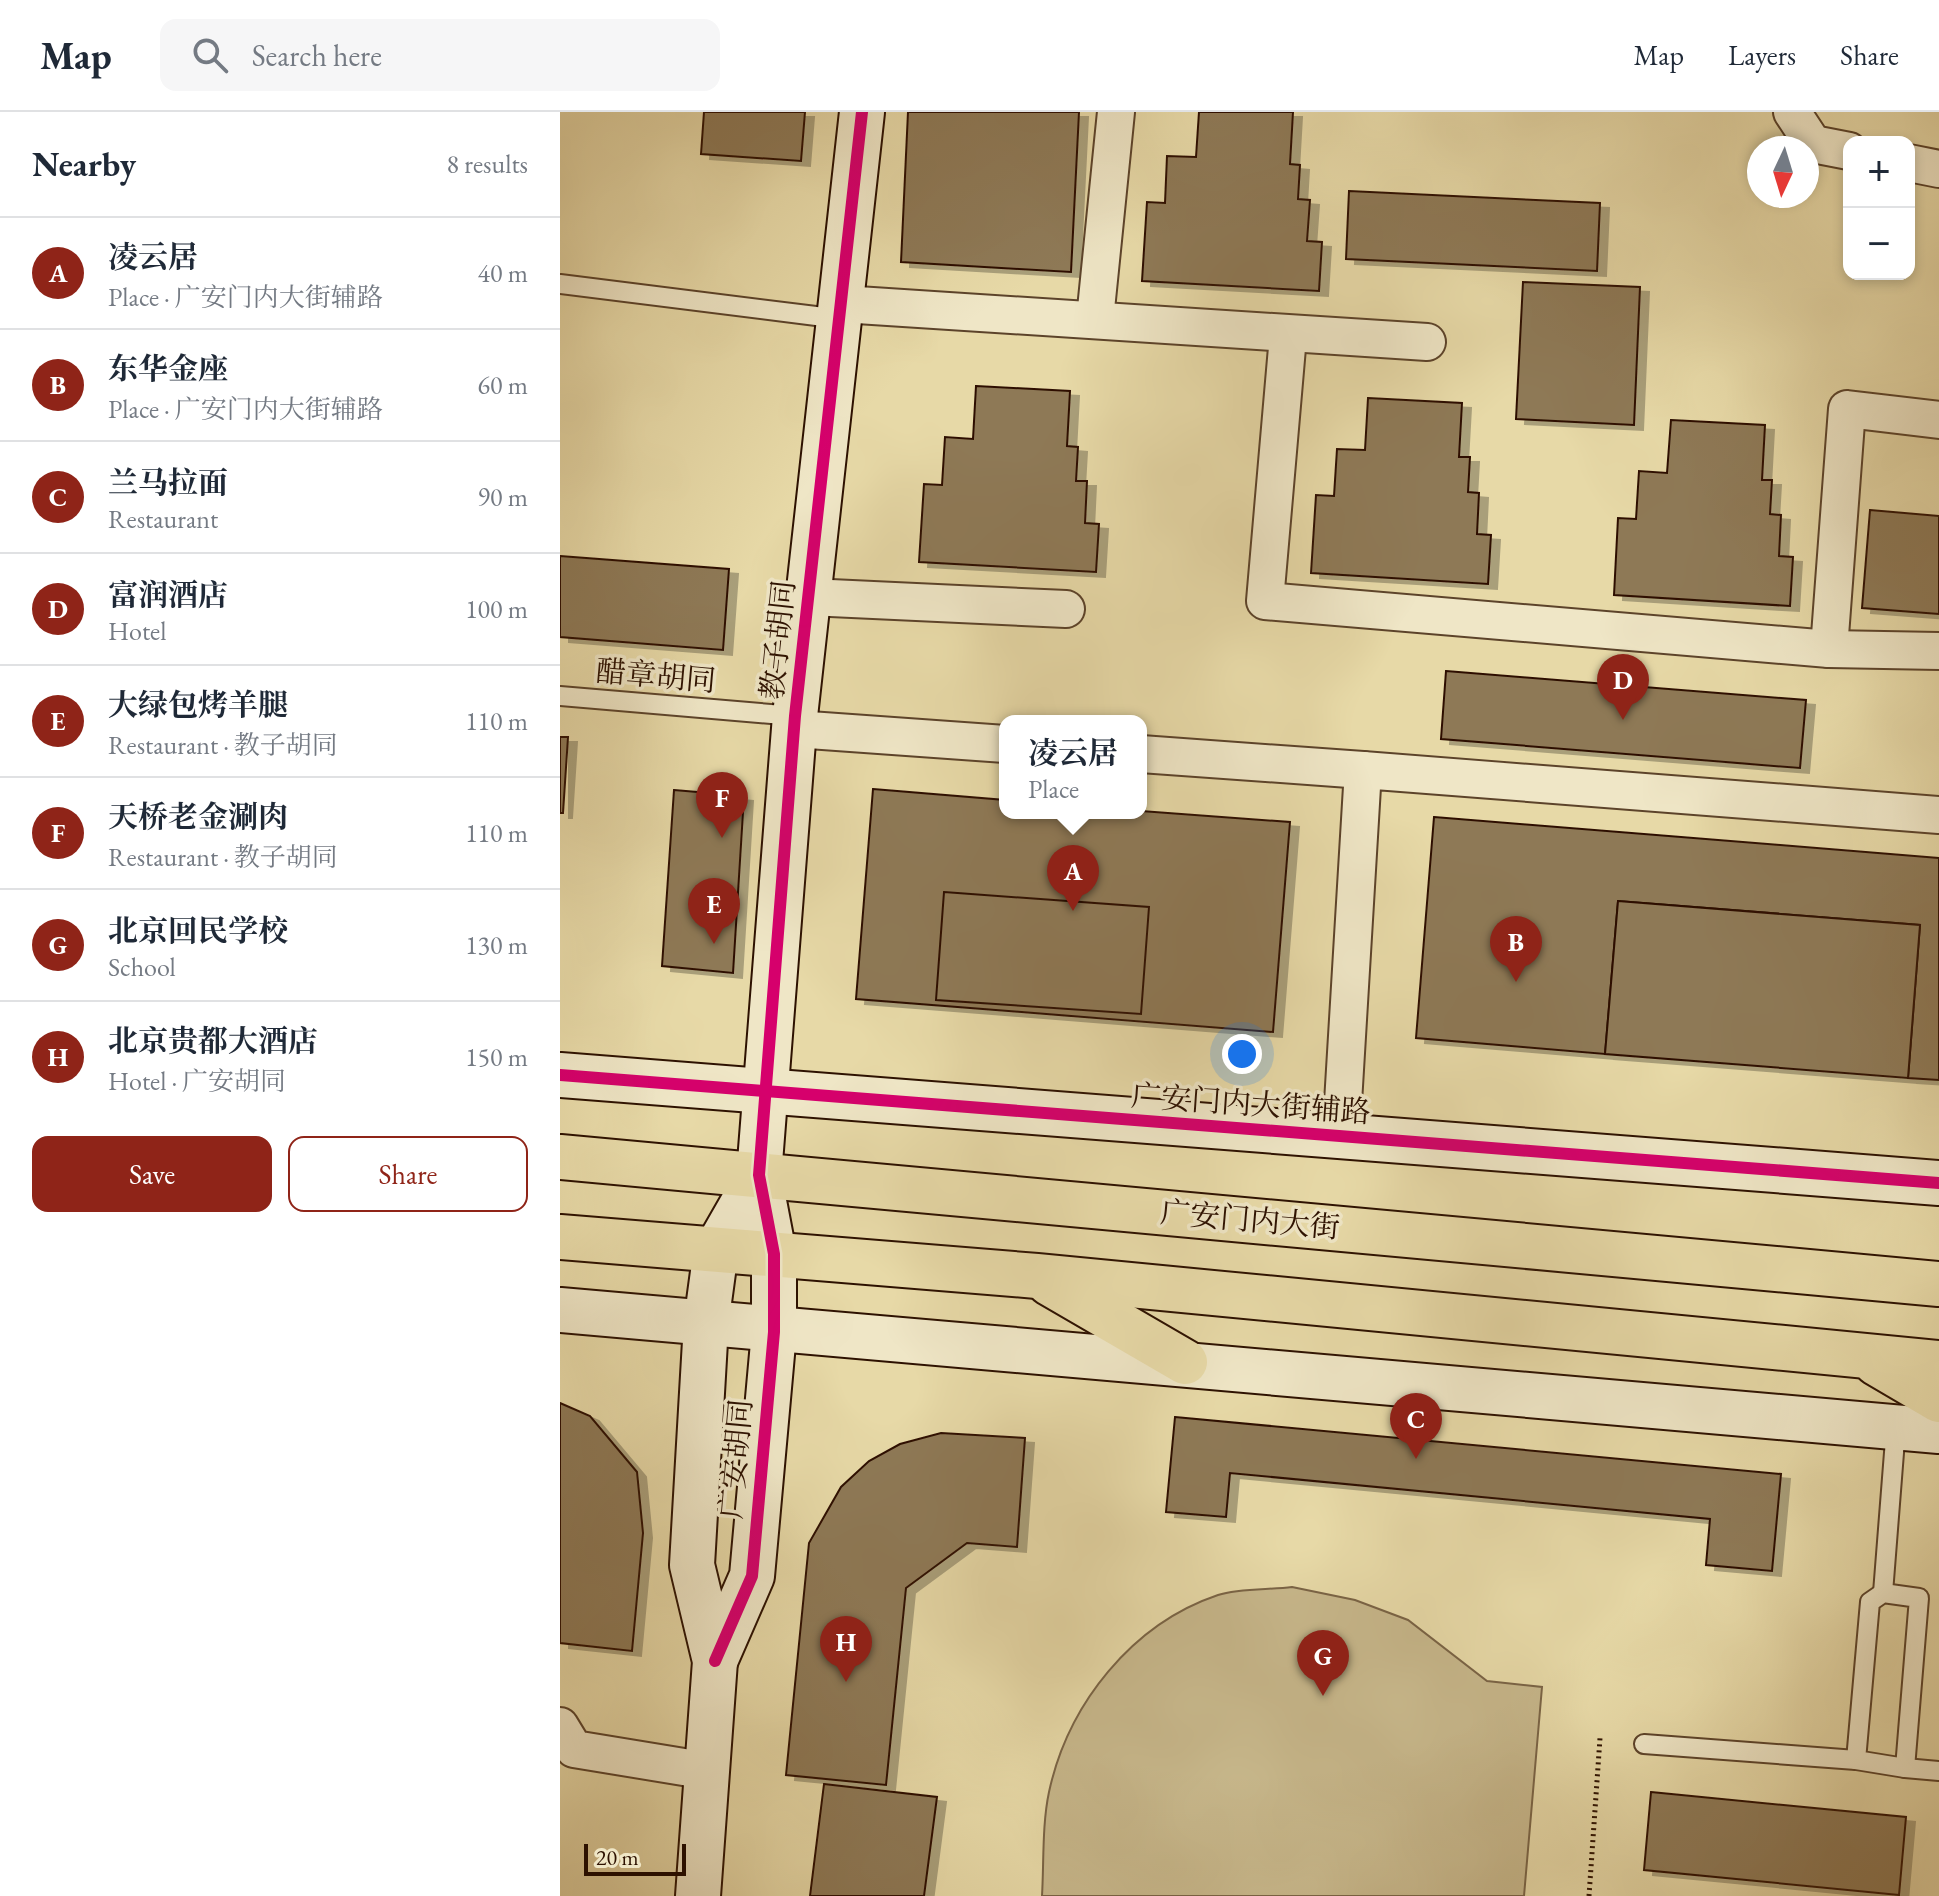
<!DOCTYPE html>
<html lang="en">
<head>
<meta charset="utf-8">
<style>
  body { margin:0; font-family:"EB Garamond","Noto Serif SC",serif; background:#f6f6f7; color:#1f2937 }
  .controls { position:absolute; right:24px; top:24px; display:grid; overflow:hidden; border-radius:16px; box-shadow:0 4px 12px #0003 }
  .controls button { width:72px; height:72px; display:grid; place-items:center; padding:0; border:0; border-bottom:2px solid #e0e1e3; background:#fff; color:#1f2937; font:40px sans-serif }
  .compass { position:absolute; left:1187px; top:24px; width:72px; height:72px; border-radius:50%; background:#fff; box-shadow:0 4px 12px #0003; rotate:184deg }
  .scale { position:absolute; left:24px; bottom:20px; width:102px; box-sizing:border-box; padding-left:8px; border:4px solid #2d1100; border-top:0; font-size:22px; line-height:28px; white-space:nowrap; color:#2d1100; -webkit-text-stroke:6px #efe6c6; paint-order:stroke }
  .you { position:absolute; left:682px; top:942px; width:28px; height:28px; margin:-20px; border:6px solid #fff; border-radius:50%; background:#1a73e8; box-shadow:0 0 0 12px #1a73e833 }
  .badge { display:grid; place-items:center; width:52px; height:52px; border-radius:50%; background:#8f2418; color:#fff; font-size:26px; font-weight:700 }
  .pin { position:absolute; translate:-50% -66px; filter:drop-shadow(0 2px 4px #0008) }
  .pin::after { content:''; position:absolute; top:42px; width:28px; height:24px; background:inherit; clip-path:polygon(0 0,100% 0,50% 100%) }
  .popup { position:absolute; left:439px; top:603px; width:148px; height:104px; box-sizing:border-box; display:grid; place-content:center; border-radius:16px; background:#fff; filter:drop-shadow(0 2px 6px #0005); font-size:26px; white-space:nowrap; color:#747a83 }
  .popup b { font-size:30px; color:#1f2937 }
  .popup::after { content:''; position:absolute; left:50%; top:100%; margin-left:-16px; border:16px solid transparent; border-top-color:#fff }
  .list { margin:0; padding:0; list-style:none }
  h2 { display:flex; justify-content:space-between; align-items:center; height:104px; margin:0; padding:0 32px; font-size:34px }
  h2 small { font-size:26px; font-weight:400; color:#747a83 }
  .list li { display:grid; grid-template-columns:52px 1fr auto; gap:24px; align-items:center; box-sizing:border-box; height:112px; padding:0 32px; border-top:2px solid #e0e1e3 }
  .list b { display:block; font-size:30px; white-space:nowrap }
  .list p { margin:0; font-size:26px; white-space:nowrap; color:#747a83 }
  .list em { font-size:26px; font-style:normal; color:#747a83 }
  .actions { display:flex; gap:16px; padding:24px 32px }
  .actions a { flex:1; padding:18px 0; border:2px solid #8f2418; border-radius:16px; text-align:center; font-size:28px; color:#8f2418 }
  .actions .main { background:#8f2418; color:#fff }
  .icon { flex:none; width:44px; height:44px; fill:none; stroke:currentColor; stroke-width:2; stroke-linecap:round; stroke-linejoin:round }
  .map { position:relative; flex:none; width:1379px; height:1784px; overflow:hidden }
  header { display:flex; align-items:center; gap:48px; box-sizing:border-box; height:112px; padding:0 40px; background:#fff; border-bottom:2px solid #e0e1e3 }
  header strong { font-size:38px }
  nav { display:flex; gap:44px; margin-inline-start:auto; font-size:28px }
  .search { width:560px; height:72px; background:#f6f6f7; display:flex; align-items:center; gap:20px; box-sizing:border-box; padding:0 28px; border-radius:16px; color:#747a83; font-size:30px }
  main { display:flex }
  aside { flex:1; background:#fff }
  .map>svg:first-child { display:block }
  .green { fill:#c7b78b; stroke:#7a6446; stroke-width:2 }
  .building { fill:#8e7957; stroke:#2d1100; stroke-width:2; filter:url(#shadow) }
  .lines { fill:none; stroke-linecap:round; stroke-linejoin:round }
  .lane-casing { stroke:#5c432a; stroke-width:22 }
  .street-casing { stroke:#5c432a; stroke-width:40 }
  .secondary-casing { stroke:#2d1100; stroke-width:48 }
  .primary-casing { stroke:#2d1100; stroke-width:48 }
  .path { stroke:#2d1100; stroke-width:5; stroke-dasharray:2 4; stroke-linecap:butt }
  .lane { stroke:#efe6c6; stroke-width:18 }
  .street { stroke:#efe6c6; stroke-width:36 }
  .secondary { stroke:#efe6c6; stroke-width:44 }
  .primary { stroke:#e7d9a7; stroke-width:44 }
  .cycleway-casing { stroke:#efe6c6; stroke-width:17 }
  .cycleway { stroke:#d6006c; stroke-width:12 }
  .labels { text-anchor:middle; stroke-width:7; stroke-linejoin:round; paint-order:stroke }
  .street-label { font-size:30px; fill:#2d1100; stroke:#efe6c6 }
</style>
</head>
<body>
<header>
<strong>Map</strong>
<div class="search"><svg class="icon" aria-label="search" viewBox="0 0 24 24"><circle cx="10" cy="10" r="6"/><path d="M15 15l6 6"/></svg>Search here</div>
<nav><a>Map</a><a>Layers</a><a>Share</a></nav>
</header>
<main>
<aside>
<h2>Nearby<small>8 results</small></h2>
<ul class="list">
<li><span class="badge">A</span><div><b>凌云居</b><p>Place · 广安门内大街辅路</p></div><em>40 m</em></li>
<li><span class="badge">B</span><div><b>东华金座</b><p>Place · 广安门内大街辅路</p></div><em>60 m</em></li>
<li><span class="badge">C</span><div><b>兰马拉面</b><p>Restaurant</p></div><em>90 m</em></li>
<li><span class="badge">D</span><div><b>富润酒店</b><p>Hotel</p></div><em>100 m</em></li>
<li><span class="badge">E</span><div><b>大绿包烤羊腿</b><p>Restaurant · 教子胡同</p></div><em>110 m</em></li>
<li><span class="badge">F</span><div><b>天桥老金涮肉</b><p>Restaurant · 教子胡同</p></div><em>110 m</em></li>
<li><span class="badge">G</span><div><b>北京回民学校</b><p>School</p></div><em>130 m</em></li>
<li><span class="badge">H</span><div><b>北京贵都大酒店</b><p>Hotel · 广安胡同</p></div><em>150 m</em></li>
</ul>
<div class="actions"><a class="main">Save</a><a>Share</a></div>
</aside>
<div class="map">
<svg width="1379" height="1784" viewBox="0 0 1379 1784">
  <defs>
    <filter id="shadow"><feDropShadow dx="9" dy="5" stdDeviation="0" flood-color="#0004"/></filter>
  </defs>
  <rect width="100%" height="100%" fill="#e7d9a7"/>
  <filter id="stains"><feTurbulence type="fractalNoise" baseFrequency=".0025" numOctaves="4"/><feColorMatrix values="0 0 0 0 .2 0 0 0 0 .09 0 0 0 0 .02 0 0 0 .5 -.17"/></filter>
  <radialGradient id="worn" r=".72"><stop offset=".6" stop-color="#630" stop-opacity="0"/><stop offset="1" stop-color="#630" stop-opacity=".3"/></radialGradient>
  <path class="green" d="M732 1475 795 1488 848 1508 927 1569 982 1575 964 1784H482C484 1750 482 1713 489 1680 508 1592 572 1512 658 1483 680 1476 709 1478 732 1475Z"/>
  <g class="building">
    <path d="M144 0H245L241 49 141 42Z"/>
    <path d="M348 0H519L511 160 341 150Z"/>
    <path d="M639 0H733L730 52 740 53 738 87 750 88 747 129 762 130 759 179 582 169 587 90 605 91 607 44 636 45Z"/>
    <path d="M789 79 1040 91 1037 159 786 147Z"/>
    <path d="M963 170 1080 175 1074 313 956 307Z"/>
    <path d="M416 274 510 279 507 334 518 335 516 369H527L525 411 539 412 536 460 359 450 364 372 382 373 385 325 413 327Z"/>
    <path d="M808 286 902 291 899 345H910L908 380 919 381 917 422 931 423 928 472 751 461 756 383 774 384 777 337 805 338Z"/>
    <path d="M1111 308 1205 313 1202 368H1212L1210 402 1221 403 1219 444 1233 445 1230 494 1054 483 1058 406 1076 407 1079 359 1107 361Z"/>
    <path d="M1310 398 1379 404V502L1302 496Z"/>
    <path d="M0 444 169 457 163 538 0 525Z"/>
    <path d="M886 559 1246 588 1240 656 881 627Z"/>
    <path d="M0 625H8L3 701H0Z"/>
    <path d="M313 677 445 688V701L581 699 730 710 713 920 296 887Z"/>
    <path d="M114 678 184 684 173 861 102 854Z"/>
    <path d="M874 705 1379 746V968L1348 966 1360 813 1058 789 1045 942 856 926Z"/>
    <path d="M384 780 589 795 581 902 376 888Z"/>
    <path d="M1058 789 1360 813 1348 966 1045 942Z"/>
    <path d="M0 1291 30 1304 77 1360 83 1421 72 1539 0 1531Z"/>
    <path d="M615 1305 1221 1362 1212 1459 1146 1453 1150 1407 670 1361 666 1405 606 1400Z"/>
    <path d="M381 1321 465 1326 457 1435 407 1431 346 1476 326 1673 226 1663 249 1431 281 1375 309 1349 340 1332Z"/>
    <path d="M264 1672 377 1685 364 1784H250Z"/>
    <path d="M1091 1680 1346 1705 1339 1783 1084 1758Z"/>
  </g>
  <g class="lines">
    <g class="lane-casing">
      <g id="lane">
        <path d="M0 172 280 207"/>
        <path d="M0 584 235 604"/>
        <path d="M1323 1481 1359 1486 1345 1656 1296 1648 1310 1490Z"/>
        <path d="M1323 1481 1336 1315"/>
        <path d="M1084 1632 1296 1648"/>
        <path d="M1345 1656 1379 1659"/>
      </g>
    </g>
    <g class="street-casing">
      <g id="street">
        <path d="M1232 0 1253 32 1289 39"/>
        <path d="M1349 51 1379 57"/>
        <path d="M282 192 867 230"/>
        <path d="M535 207 556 0"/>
        <path d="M728 224 705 489 1269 537 1379 539"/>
        <path d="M249 485 506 497"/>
        <path d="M1269 537 1287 297 1379 308"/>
        <path d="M235 617 445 632"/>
        <path d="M581 642 803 658"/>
        <path d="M781 1024 803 658 1379 703"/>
        <path d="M0 1614 14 1637 148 1659"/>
      </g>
    </g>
    <g class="secondary-casing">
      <g id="secondary">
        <path d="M0 963 1379 1071"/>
        <path d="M0 1198 1379 1319"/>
        <path d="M155 1549 192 1464 214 1220V1142L199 1063 235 604 302 0"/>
        <path d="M138 1784 155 1549 132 1453 146 1212 156 1138 199 1063"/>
      </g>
    </g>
    <g class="primary-casing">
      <g id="primary">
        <path d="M0 1045 1379 1172"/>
        <path d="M0 1125 477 1164 1379 1251"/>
        <path d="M489 1171 625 1250"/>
        <path d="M1316 1251 1379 1288"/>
      </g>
    </g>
    <path class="path" d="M1029 1784 1040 1626"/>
    <use href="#lane" class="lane"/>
    <use href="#street" class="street"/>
    <use href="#secondary" class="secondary"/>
    <use href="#primary" class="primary"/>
    <g class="cycleway-casing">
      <g id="cycleway">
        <path d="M0 963 1379 1071"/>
        <path d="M155 1549 192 1464 214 1220V1142L199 1063 235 604 302 0"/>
      </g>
    </g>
    <use href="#cycleway" class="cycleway"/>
  </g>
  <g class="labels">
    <g class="street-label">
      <text transform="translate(218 528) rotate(-84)" y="10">教子胡同</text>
      <text transform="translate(96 564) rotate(5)" y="10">醋章胡同</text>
      <text transform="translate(691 992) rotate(4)" y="10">广安门内大街辅路</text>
      <text transform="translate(690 1108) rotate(5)" y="10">广安门内大街</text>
      <text transform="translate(176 1347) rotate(-85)" y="10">广安胡同</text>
    </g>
  </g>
  <rect width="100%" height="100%" filter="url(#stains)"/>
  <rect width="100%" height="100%" fill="url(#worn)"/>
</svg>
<div class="controls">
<button>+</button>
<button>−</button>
</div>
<svg class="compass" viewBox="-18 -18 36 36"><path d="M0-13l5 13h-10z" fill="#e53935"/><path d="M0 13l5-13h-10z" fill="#747a83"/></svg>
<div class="scale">20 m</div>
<div class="you"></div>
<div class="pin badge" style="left:513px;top:799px">A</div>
<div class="popup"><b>凌云居</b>Place</div>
<div class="pin badge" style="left:956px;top:870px">B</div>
<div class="pin badge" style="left:856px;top:1347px">C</div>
<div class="pin badge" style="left:1063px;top:608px">D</div>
<div class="pin badge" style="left:154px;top:832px">E</div>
<div class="pin badge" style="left:162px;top:726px">F</div>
<div class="pin badge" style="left:763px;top:1584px">G</div>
<div class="pin badge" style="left:286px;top:1570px">H</div>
</div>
</main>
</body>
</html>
